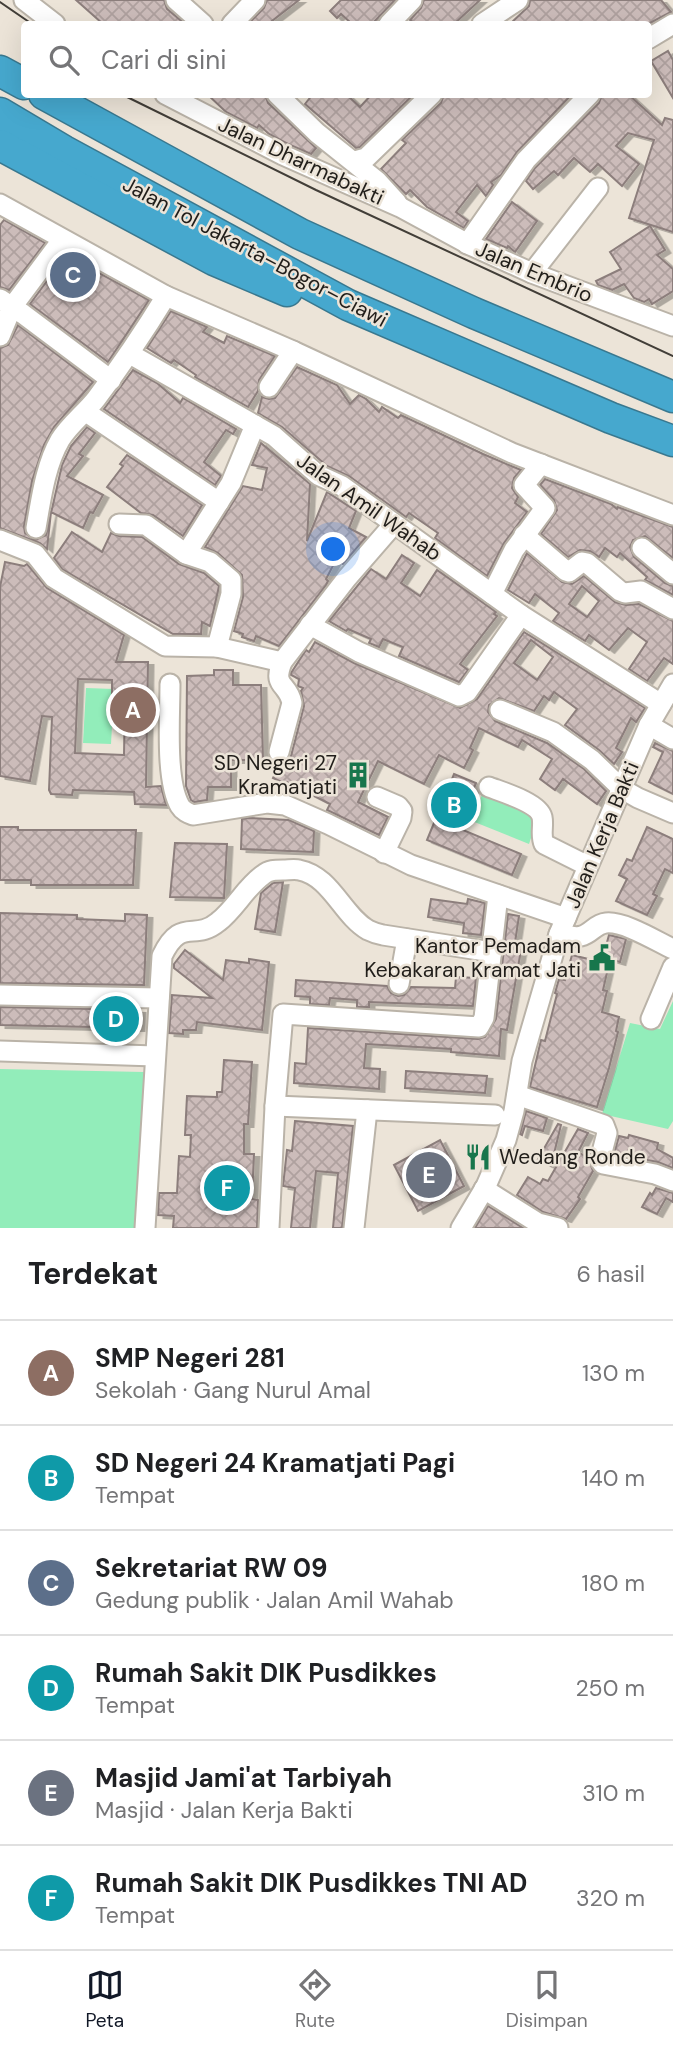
<!DOCTYPE html>
<html lang="id">
<head>
<meta charset="utf-8">
<style>
  body { margin:0; font-family:"DM Sans",sans-serif; background:#f6f6f6; color:#202124 }
  .you { position:absolute; left:334px; top:550px; width:24px; height:24px; margin:-18px; border:5px solid #fff; border-radius:50%; background:#1a73e8; box-shadow:0 0 0 10px #1a73e833 }
  .badge { display:grid; place-items:center; width:46px; height:46px; border-radius:50%; background:#111827; color:#fff; font-size:23px; font-weight:700 }
  .pin { position:absolute; translate:-50% -50%; border:4px solid #fff; box-shadow:0 2px 7px #0006 }
  .list { margin:0; padding:0; list-style:none }
  h2 { display:flex; justify-content:space-between; align-items:center; height:91px; margin:0; padding:0 28px; font-size:30px }
  h2 small { font-size:23px; font-weight:400; color:#757577 }
  .list li { display:grid; grid-template-columns:46px 1fr auto; gap:21px; align-items:center; box-sizing:border-box; height:105px; padding:0 28px; border-top:2px solid #e0e0e0 }
  .list b { display:block; font-size:26px; white-space:nowrap }
  .list p { margin:0; font-size:23px; white-space:nowrap; color:#757577 }
  .list em { font-size:23px; font-style:normal; color:#757577 }
  .icon { flex:none; width:38px; height:38px; fill:none; stroke:currentColor; stroke-width:2; stroke-linecap:round; stroke-linejoin:round }
  .map { position:relative; flex:none; width:673px; height:1228px; overflow:hidden }
  .search { position:absolute; background:#fff; box-shadow:0 7px 28px #0002; left:21px; right:21px; top:21px; height:77px; display:flex; align-items:center; gap:18px; box-sizing:border-box; padding:0 24px; border-radius:7px; color:#757577; font-size:26px }
  .sheet { height:721px; background:#fff }
  nav { display:flex; justify-content:space-around; align-items:center; box-sizing:border-box; height:98px; border-top:2px solid #e0e0e0; background:#fff; font-size:19px; color:#757577 }
  nav a { display:grid; justify-items:center; gap:4px }
  nav .on { color:#111827 }
  .map>svg:first-child { display:block }
  .green { fill:#92edba }
  .building { fill:url(#building-cross-hatch); stroke:#8c7e7c; stroke-width:2; fill-rule:evenodd; filter:url(#shadow) }
  .lines { fill:none; stroke-linecap:round; stroke-linejoin:round }
  .minor-casing { stroke:#bab3a8; stroke-width:23 }
  .highway-casing { stroke:#39788f; stroke-width:33 }
  .minor { stroke:#fff; stroke-width:19 }
  .highway { stroke:#46a8ce; stroke-width:30 }
  .tram { stroke:#423e38; stroke-width:2 }
  .labels { text-anchor:middle; stroke-width:5; stroke-linejoin:round; paint-order:stroke }
  .street-label { font-size:21px; fill:#211e1a; stroke:#ece4d8 }
  .poi-label { font-size:21px; fill:#211e1a; stroke:#ece4d8; text-anchor:end }
</style>
</head>
<body>
<div class="map">
<svg width="673" height="1228" viewBox="0 0 673 1228">
  <defs>
    <pattern id="building-cross-hatch" width="8" height="8" patternUnits="userSpaceOnUse" patternTransform="scale(1.75)"><rect width="8" height="8" fill="#ccbcba"/><path d="M0 0l8 8M0 8l8-8" fill="none" stroke="#afa19f"/></pattern>
    <filter id="shadow"><feDropShadow dx="5.5" dy="3" stdDeviation="0" flood-color="#0004"/></filter>
  </defs>
  <rect width="100%" height="100%" fill="#ece4d8"/>
  <g class="green">
    <path d="M86 688 114 689 111 744 83 743Z"/>
    <path d="M483 792 539 814 529 844 472 821Z"/>
    <path d="M673 1001V1121L668 1129 602 1114 630 1023 660 1029Z"/>
    <path d="M0 1069 144 1072 140 1228H0Z"/>
  </g>
  <g class="building">
    <path d="M76 0H164L167 9 185 24H103Z"/>
    <path d="M267 0H299L268 24H248L264 8Z"/>
    <path d="M341 0H395L372 24H352L341 14 337 18 330 11Z"/>
    <path d="M424 0H480L454 24H415L410 20 421 8Z"/>
    <path d="M530 0H661L671 12 648 24H510L529 6Z"/>
    <path d="M668 51 673 60V98L651 61Z"/>
    <path d="M207 94H265L268 103 316 148 311 154 288 144 269 134 259 125 257 128 226 112Z"/>
    <path d="M313 94H346L360 107 372 94H414L360 147 356 148 305 104Z"/>
    <path d="M444 94H572L517 152 501 175 491 182 493 185 486 196 477 185 456 212 468 221 464 228 427 207 410 190 406 194 381 169 406 143 402 140 441 103Z"/>
    <path d="M602 94H628L662 125 665 118 673 120V232L629 218 654 140 628 133 616 146 639 164 622 186 598 164 590 172 574 158 558 175 554 171 533 189 526 181 535 168 599 103Z"/>
    <path d="M512 202 537 221 515 252 508 246 507 248 486 239Z"/>
    <path d="M4 220 45 243 9 290 0 287V225Z"/>
    <path d="M650 226 665 250 657 255 673 269V291L652 304 649 299 644 302 634 298 624 284 612 290 598 285 596 281 621 269 610 252Z"/>
    <path d="M66 255 71 257 68 262 86 274 90 268 149 300 108 362 30 304Z"/>
    <path d="M171 311 207 327 203 332 224 343 227 336 275 356 259 380 258 391 248 407 195 377 196 375 174 360 171 363 147 348Z"/>
    <path d="M18 325 93 382 54 427 44 445 32 481 24 526 25 533 35 540 46 535 62 465 71 446 87 427 95 433 79 454 83 456 67 476 103 495 93 513 90 512 83 528 51 512 47 549 40 543 0 528V348L8 345Z"/>
    <path d="M297 367 337 385 350 404 359 395 366 399 379 412 382 407 398 418 401 415 483 454 521 470 514 478 512 488 518 497 515 503 527 512 504 543 487 576 435 538 438 533 409 513 406 517 349 476 327 466 282 427 258 413 262 397 269 399 275 398Z"/>
    <path d="M133 370 157 383 180 403 183 398 236 429 233 434 226 430 204 462 221 476 215 485 104 409Z"/>
    <path d="M261 443 310 484 307 541 327 492 356 511 349 528 366 537 343 564 336 560 326 579 328 581 326 585 279 646 256 636 254 641 242 637 243 634 234 631 243 597 242 575 218 553 205 547 243 486 262 490 267 468 252 465Z"/>
    <path d="M127 455 202 505 183 536 153 515 141 513 107 487 123 466 120 464Z"/>
    <path d="M545 479 611 504 617 509 618 507 673 527V558L645 536 633 540 630 547 634 557 665 583 673 586V595L645 580 647 577 620 553 617 557 605 548 599 557 590 551 580 550 568 557 541 534 557 510 554 500 540 485Z"/>
    <path d="M72 532 102 552 111 533 119 536 142 537 179 564 204 573 219 586 210 626 202 622 201 634H173L62 569 54 558Z"/>
    <path d="M527 553 562 582 572 584 584 576 615 602 626 605 639 604 673 621V664L664 658 647 681 629 669 647 642 628 628 609 650 589 635 585 641 553 621 559 613 535 594 529 603 508 590ZM582 586 599 601 587 617 569 604Z"/>
    <path d="M402 555 414 563 401 583 420 596 437 570 496 612 494 614 497 616 460 664 468 670 459 682 399 656 403 647 383 639 379 647 369 643 371 639 348 629 346 631 329 621 371 569 386 579Z"/>
    <path d="M5 562 24 566 27 564 47 588 124 635 116 662H148L146 787 161 786 166 805 135 804 134 792 73 790 72 795 51 794 49 790 52 717 42 716 30 781 0 776V587ZM78 679 112 680V695L125 696 124 755 75 753Z"/>
    <path d="M524 632 645 708 636 722 631 718 616 748 622 752 614 764 599 750 565 725 577 709 554 692 549 700 544 696 534 711 499 698 489 705 488 712 495 721 547 743 584 769 606 791 597 804 563 779 555 790 540 779 552 759 522 740 518 747 479 728 470 748 473 750 464 768 439 755 424 784 378 761 358 802 388 817 379 835 327 810 330 804 287 782 286 784 273 778 280 764 287 761 291 756 304 706 301 691 303 688 298 686 299 679 291 675V673L306 650 309 652 315 642 354 663 460 708 477 699ZM531 640 553 657 537 680 514 663Z"/>
    <path d="M214 670H233V685H261L263 760H231V787H208L207 800 194 802 191 800 186 786 187 676 214 675Z"/>
    <path d="M655 743 673 751V794L649 782 663 752 653 747Z"/>
    <path d="M454 774 476 783 458 828 521 854 512 875 427 840Z"/>
    <path d="M249 818 289 820 314 831 313 852 241 849 242 819Z"/>
    <path d="M0 827H18V830H136L133 885H31V880H0Z"/>
    <path d="M647 827 673 839V873L665 869 653 894 657 896 647 915 616 901 627 879 619 875 627 859 632 861Z"/>
    <path d="M175 843 227 844 224 898 170 897Z"/>
    <path d="M283 882 275 932 255 929 261 893 273 883Z"/>
    <path d="M431 899 467 904 468 899 485 903 481 935 463 933 464 923 428 917Z"/>
    <path d="M0 913 77 915V919L125 921V914L147 915 144 985 0 983Z"/>
    <path d="M508 914 519 916 514 949 521 950 507 1030 501 1029 499 1056 451 1052V1049L366 1044 364 1068 380 1069 379 1089 294 1083 295 1063 306 1064 308 1028 478 1039 485 1037 496 1019Z"/>
    <path d="M609 935 626 939 620 962 603 957Z"/>
    <path d="M185 950 223 980 226 960 249 963V959L269 962 262 1030 197 1022 196 1030H183V1034L169 1033 172 995 212 998 174 968V964Z"/>
    <path d="M572 955 609 964 603 990 607 991 602 1012 619 1017 616 1031 618 1032 609 1068 597 1107 530 1087 541 1040 545 1041 557 994 555 993 559 979 565 980Z"/>
    <path d="M456 977 476 978 473 1006 369 1002V1007H357V1000L330 998 329 1005 310 1004V997L295 996 296 980 387 986 391 993 398 996 404 995 411 987 455 988Z"/>
    <path d="M0 1007 140 1010 139 1028 0 1025Z"/>
    <path d="M224 1060 252 1062 248 1124H244V1154H254L252 1199 258 1200 257 1228H173L174 1216 158 1215 159 1193H177L179 1156 190 1157 191 1135H185L187 1096 217 1097V1092H222Z"/>
    <path d="M406 1071 487 1076 485 1093 405 1088Z"/>
    <path d="M526 1111 547 1118 543 1131 525 1126 522 1135 520 1134Z"/>
    <path d="M295 1121 353 1126 342 1228H333L338 1173 316 1171 310 1228H291L295 1188 283 1186 287 1150 292 1151Z"/>
    <path d="M558 1124 561 1125 551 1166 538 1159Z"/>
    <path d="M578 1129 588 1133 578 1152 588 1158 593 1171 578 1197 580 1199 566 1219 543 1212 517 1195 528 1177 540 1184 543 1179 548 1181Z"/>
    <path d="M629 1135 658 1143 657 1149 673 1158V1168L658 1162 614 1154 619 1136 628 1138Z"/>
    <path d="M440 1140 464 1186 418 1211 394 1165Z"/>
    <path d="M656 1188 673 1193V1202L666 1198 657 1214 642 1207 650 1193 652 1195Z"/>
    <path d="M488 1206 523 1228H475Z"/>
  </g>
  <g class="lines">
    <g class="minor-casing">
      <g id="minor">
        <path d="M24 0 55 24"/>
        <path d="M176 0 203 24"/>
        <path d="M232 24 255 0"/>
        <path d="M389 24 412 0"/>
        <path d="M482 24 518 0"/>
        <path d="M648 39 673 24"/>
        <path d="M165 94 283 155 400 207 470 245 532 273 673 326"/>
        <path d="M277 94 317 133 377 181 397 203"/>
        <path d="M355 161 366 158 432 94"/>
        <path d="M0 204 166 296 293 351 512 453 673 515"/>
        <path d="M467 244 526 160 590 94"/>
        <path d="M532 273 598 188"/>
        <path d="M0 299 23 314 111 380"/>
        <path d="M0 336 12 307 62 240"/>
        <path d="M130 354 274 436 318 475 342 486 521 615 661 704"/>
        <path d="M269 387 293 351"/>
        <path d="M86 412 219 502"/>
        <path d="M119 524 146 525 186 554"/>
        <path d="M36 528C41 500 45 466 60 440 69 425 85 413 96 399 121 366 144 332 166 296"/>
        <path d="M524 535 566 571 569 572 582 562 587 563 620 591 625 593 641 591 673 609"/>
        <path d="M0 540 35 554 54 578 165 646 217 647 282 662"/>
        <path d="M642 548 673 574"/>
        <path d="M492 594 514 550 545 508 524 485 541 464"/>
        <path d="M310 625 359 652 459 696 467 692 521 615"/>
        <path d="M217 647 231 594V580L210 562 186 554 231 483 255 425"/>
        <path d="M170 684C170 716 165 780 180 806 183 811 188 813 193 815L267 803 285 805 328 824 411 865 566 918"/>
        <path d="M500 710 553 732 592 760 622 789 638 798 673 813"/>
        <path d="M649 725 673 739"/>
        <path d="M279 752 292 703C288 682 272 688 282 662L347 578 393 525"/>
        <path d="M489 787C502 792 539 803 542 817 544 826 540 835 544 844L588 866"/>
        <path d="M377 797 398 806 402 811 401 818 384 853"/>
        <path d="M559 934C566 935 575 938 581 936 591 934 595 924 606 923 624 921 656 941 673 949"/>
        <path d="M399 984 407 939"/>
        <path d="M0 995 159 998"/>
        <path d="M651 1019 673 967"/>
        <path d="M0 1051 155 1056"/>
        <path d="M517 1095 604 1125 607 1133 600 1160 603 1164 655 1174 673 1181"/>
        <path d="M275 1106 495 1115"/>
        <path d="M484 1189 538 1223 558 1228"/>
        <path d="M145 1228 162 956C181 916 194 942 218 922 235 909 245 888 263 875 269 870 275 870 283 870 288 870 295 869 299 870 331 876 342 915 368 930 372 932 378 934 383 935L492 952"/>
        <path d="M269 1228 275 1106 283 1014 479 1027 484 1018 498 895"/>
        <path d="M354 1228 367 1110"/>
        <path d="M461 1228 486 1186 506 1140 514 1111 522 1061 559 934 649 725 673 684"/>
      </g>
    </g>
    <g class="highway-casing">
      <g id="highway">
        <path d="M0 71 24 84"/>
        <path d="M44 94 300 234 474 313 673 397"/>
        <path d="M0 113 64 151 348 305 611 418 673 441"/>
        <path d="M0 145 214 260 287 291"/>
      </g>
    </g>
    <use href="#minor" class="minor"/>
    <use href="#highway" class="highway"/>
    <g class="tram">
      <path d="M0 2 32 24"/>
      <path d="M121 94 316 190 673 356"/>
    </g>
  </g>
  <defs>
    <g id="building-bare" transform="scale(2.1)"><path d="M-4-6H4V6H1V3H-1V6H-4ZM-2.5-4.3h1.7v1.8h-1.7ZM.8-4.3h1.7v1.8H.8ZM-2.5-1h1.7V.8h-1.7ZM.8-1h1.7V.8H.8Z" fill="#17764c" stroke="#ece4d8" stroke-width="2.5" paint-order="stroke"/></g>
    <g id="civic-bare" transform="scale(2.1)"><path d="M-.6-6.5H3V-4.5H.6V-3L4-1V1h2V6H-6V1h2V-1L-.6-3ZM-1.2 2.5V6h2.4V2.5Z" fill="#17764c" stroke="#ece4d8" stroke-width="2.5" paint-order="stroke"/></g>
    <g id="restaurant-bare" transform="scale(2.1)"><path d="M-5-6h1v4h1v-4h1v4h1v-4h1v5L-1.5 .5V6h-2V.5L-5-1ZM5-6V6H3V1.5H1.5Q1.5-4 5-6Z" fill="#17764c" stroke="#ece4d8" stroke-width="2.5" paint-order="stroke"/></g>
  </defs>
  <g fill-rule="evenodd">
    <use href="#building-bare" x="358" y="775"/>
    <use href="#civic-bare" x="602" y="958"/>
    <use href="#restaurant-bare" x="478" y="1157"/>
  </g>
  <g class="labels">
    <g class="street-label">
      <text transform="translate(301 161) rotate(25)" y="7">Jalan Dharmabakti</text>
      <text transform="translate(255 252) rotate(28)" y="7">Jalan Tol Jakarta–Bogor–Ciawi</text>
      <text transform="translate(534 272) rotate(23)" y="7">Jalan Embrio</text>
      <text transform="translate(369 507) rotate(35)" y="7">Jalan Amil Wahab</text>
      <text transform="translate(602 835) rotate(-67)" y="7">Jalan Kerja Bakti</text>
    </g>
    <g class="poi-label">
      <text x="337" y="770">SD Negeri 27<tspan x="337" dy="24">Kramatjati</tspan></text>
      <text x="581" y="953">Kantor Pemadam<tspan x="581" dy="24">Kebakaran Kramat Jati</tspan></text>
      <text x="499" y="1164" text-anchor="start">Wedang Ronde</text>
    </g>
  </g>
</svg>
<div class="you"></div>
<div class="pin badge" style="left:133px;top:710px;background:#8d6e63">A</div>
<div class="pin badge" style="left:454px;top:805px;background:#0f9aa8">B</div>
<div class="pin badge" style="left:73px;top:275px;background:#5c6f8a">C</div>
<div class="pin badge" style="left:116px;top:1019px;background:#0f9aa8">D</div>
<div class="pin badge" style="left:429px;top:1175px;background:#6b7280">E</div>
<div class="pin badge" style="left:227px;top:1188px;background:#0f9aa8">F</div>
<div class="search"><svg class="icon" aria-label="search" viewBox="0 0 24 24"><circle cx="10" cy="10" r="6"/><path d="M15 15l6 6"/></svg>Cari di sini</div>
</div>
<section class="sheet">
<h2>Terdekat<small>6 hasil</small></h2>
<ul class="list">
<li><span class="badge" style="background:#8d6e63">A</span><div><b>SMP Negeri 281</b><p>Sekolah · Gang Nurul Amal</p></div><em>130 m</em></li>
<li><span class="badge" style="background:#0f9aa8">B</span><div><b>SD Negeri 24 Kramatjati Pagi</b><p>Tempat</p></div><em>140 m</em></li>
<li><span class="badge" style="background:#5c6f8a">C</span><div><b>Sekretariat RW 09</b><p>Gedung publik · Jalan Amil Wahab</p></div><em>180 m</em></li>
<li><span class="badge" style="background:#0f9aa8">D</span><div><b>Rumah Sakit DIK Pusdikkes</b><p>Tempat</p></div><em>250 m</em></li>
<li><span class="badge" style="background:#6b7280">E</span><div><b>Masjid Jami'at Tarbiyah</b><p>Masjid · Jalan Kerja Bakti</p></div><em>310 m</em></li>
<li><span class="badge" style="background:#0f9aa8">F</span><div><b>Rumah Sakit DIK Pusdikkes TNI AD</b><p>Tempat</p></div><em>320 m</em></li>
</ul>
</section>
<nav>
<a class="on"><svg class="icon" aria-label="map" viewBox="0 0 24 24"><path d="M3 6l6-2 6 2 6-2v14l-6 2-6-2-6 2zM9 4v14M15 6v14"/></svg>Peta</a>
<a><svg class="icon" aria-label="directions" viewBox="0 0 24 24"><path d="M12 3l9 9-9 9-9-9zM9 14v-3h6M13 9l2 2-2 2"/></svg>Rute</a>
<a><svg class="icon" aria-label="saved" viewBox="0 0 24 24"><path d="M7 4h10v16l-5-4-5 4z"/></svg>Disimpan</a>
</nav>
</body>
</html>
